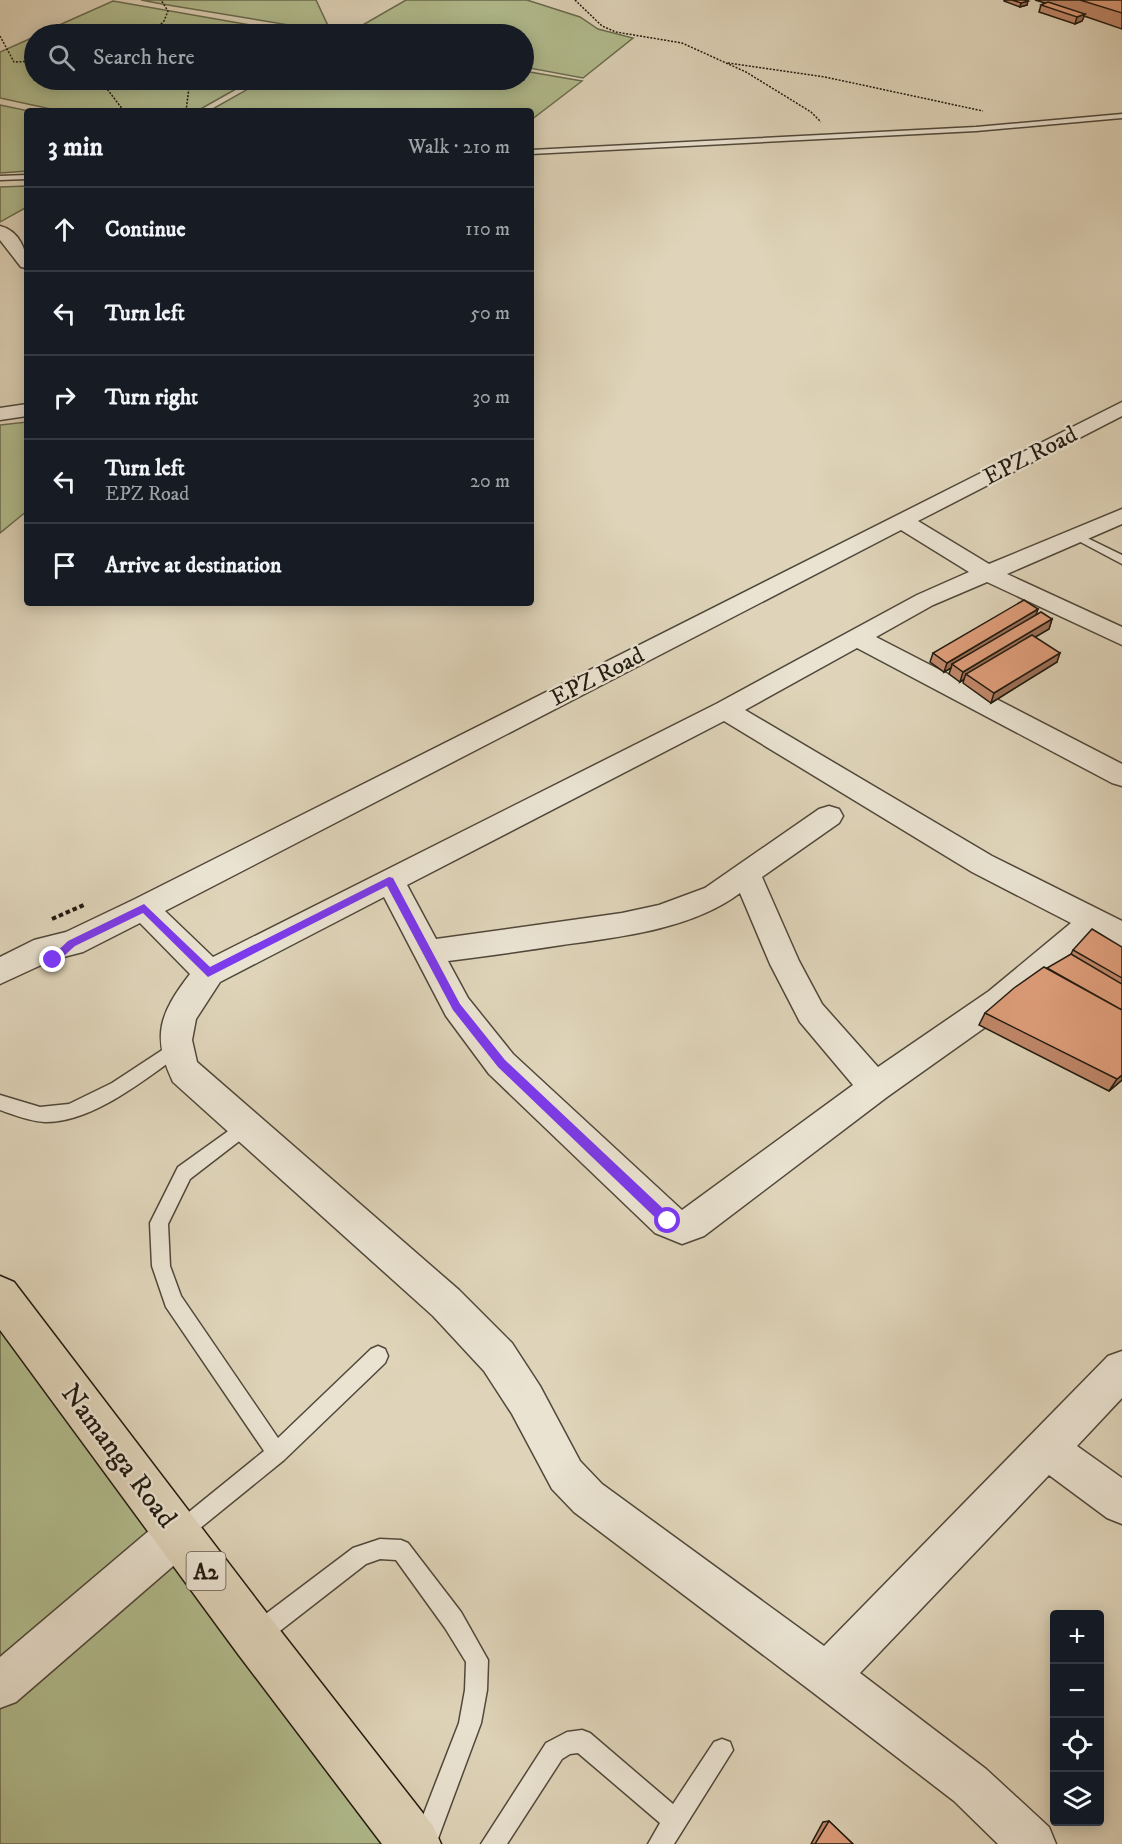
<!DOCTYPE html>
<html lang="en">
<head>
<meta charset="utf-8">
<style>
  body { margin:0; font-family:"IM FELL DW Pica",serif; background:#20242c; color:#f1f3f6 }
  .controls { position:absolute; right:18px; bottom:18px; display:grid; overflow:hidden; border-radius:6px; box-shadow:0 3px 15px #0003 }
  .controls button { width:54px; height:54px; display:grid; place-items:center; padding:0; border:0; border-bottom:2px solid #363941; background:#171b24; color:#f1f3f6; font:30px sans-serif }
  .stop { position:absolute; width:18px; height:18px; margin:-14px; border:4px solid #7c3aed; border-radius:50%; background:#fff }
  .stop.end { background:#7c3aed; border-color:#fff; box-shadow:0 2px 6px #0008 }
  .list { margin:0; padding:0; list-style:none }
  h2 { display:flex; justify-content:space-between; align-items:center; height:78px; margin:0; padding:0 24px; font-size:26px }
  h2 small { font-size:20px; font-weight:400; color:#9ea1a6 }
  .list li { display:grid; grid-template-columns:39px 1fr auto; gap:18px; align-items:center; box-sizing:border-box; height:84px; padding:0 24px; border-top:2px solid #363941 }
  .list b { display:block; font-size:22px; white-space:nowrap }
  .list p { margin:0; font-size:20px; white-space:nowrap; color:#9ea1a6 }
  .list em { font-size:20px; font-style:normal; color:#9ea1a6 }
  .icon { flex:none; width:33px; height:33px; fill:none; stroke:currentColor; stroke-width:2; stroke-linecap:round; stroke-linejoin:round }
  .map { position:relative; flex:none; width:1122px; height:1844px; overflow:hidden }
  .search { position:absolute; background:#171b24; box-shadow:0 3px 15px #0003; left:24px; top:24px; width:510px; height:66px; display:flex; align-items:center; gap:15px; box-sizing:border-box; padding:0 21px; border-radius:33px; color:#9ea1a6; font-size:22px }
  .panel { position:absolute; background:#171b24; box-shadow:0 3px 15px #0003; left:24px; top:108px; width:510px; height:498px; border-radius:6px }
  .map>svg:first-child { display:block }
  .green { fill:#b2bd8f; stroke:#696b4f; stroke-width:1.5 }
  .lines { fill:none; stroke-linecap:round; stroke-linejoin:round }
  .service-casing { stroke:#50483a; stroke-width:3 }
  .minor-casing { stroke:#50483a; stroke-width:3 }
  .trunk-casing { stroke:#20190f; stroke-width:3 }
  .path-far1 { stroke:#20190f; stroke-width:1.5; stroke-dasharray:2 1.5; stroke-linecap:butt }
  .path { stroke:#20190f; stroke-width:4; stroke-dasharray:4.5 3; stroke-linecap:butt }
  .service { fill:#eae3d2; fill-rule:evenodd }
  .minor { fill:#eae3d2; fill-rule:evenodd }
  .trunk { fill:#dfd4b9; fill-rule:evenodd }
  .wall { fill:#c1886a; stroke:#20190f; stroke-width:1.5 }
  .shaded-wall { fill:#9d6f56; stroke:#20190f; stroke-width:1.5 }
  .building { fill:#e09e7b; stroke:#20190f; stroke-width:1.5 }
  .route { fill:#7c3aed }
  .labels { text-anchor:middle; stroke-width:5; stroke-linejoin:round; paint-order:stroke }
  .shield { fill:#eae3d2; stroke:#5d564a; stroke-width:1.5 }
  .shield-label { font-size:22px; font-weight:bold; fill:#20190f }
  .street-label { font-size:24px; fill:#20190f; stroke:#eae3d2 }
  .near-street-label { font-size:28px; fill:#20190f; stroke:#eae3d2 }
</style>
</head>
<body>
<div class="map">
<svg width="1122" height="1844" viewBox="0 0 1122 1844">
  <rect width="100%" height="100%" fill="#dfd4b9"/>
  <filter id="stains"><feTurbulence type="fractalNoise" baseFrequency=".00333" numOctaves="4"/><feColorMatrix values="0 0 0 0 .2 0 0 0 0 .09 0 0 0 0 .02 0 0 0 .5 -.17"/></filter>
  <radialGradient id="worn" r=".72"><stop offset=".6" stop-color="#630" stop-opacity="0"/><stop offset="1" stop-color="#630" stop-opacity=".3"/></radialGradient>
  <g class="green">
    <path d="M141 0H316L331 32 162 4Z"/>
    <path d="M406 0H527L580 17 598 29 633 38 583 78 524 67V34H347Z"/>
    <path d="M113 1 301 34H39Z"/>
    <path d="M34 37V80H252L197 111H60L0 98V52Z"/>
    <path d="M524 71 582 81 531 120V111H209L264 80H524Z"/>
    <path d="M0 105 29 111 27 171 0 173Z"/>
    <path d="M27 186V207L0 222V187Z"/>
    <path d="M27 422V511L0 533V425Z"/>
    <path d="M0 1297 415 1844H0Z"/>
  </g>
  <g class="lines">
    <g class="service-casing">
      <g id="service">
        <path d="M1122 114V118L976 131 531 154V150L976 127Z"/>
        <path d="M27 175V179L0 180V176Z"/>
        <path d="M1077 533 1122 555V564L1073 538 1071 536Z"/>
        <path d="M176 1041 182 1043 184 1048 182 1053C145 1079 92 1123 45 1122 29 1121 14 1115 0 1110V1095L40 1107 69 1104 112 1083Z"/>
        <path d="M245 1119 251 1122 253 1127 251 1132 190 1179 168 1224 170 1266 181 1296 278 1438 371 1349 378 1346 385 1349 388 1356 385 1363 284 1460 188 1538 181 1541 174 1538 171 1531 174 1524 264 1451 166 1307 152 1266 150 1223 178 1167Z"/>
        <path d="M380 1539 401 1540 408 1543 461 1612 488 1660 487 1690 481 1723 436 1844H412L459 1723 465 1690 466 1662 445 1628 396 1560 380 1559 366 1564 267 1641 259 1644 251 1641 248 1633 251 1625 353 1548Z"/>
        <path d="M582 1730 590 1733 673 1804 714 1742 722 1739 730 1742 733 1750 674 1844H648L660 1823 578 1753 570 1754 562 1759 507 1844H481L546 1743 567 1732Z"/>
      </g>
    </g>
    <g class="minor-casing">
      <g id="minor">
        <path d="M0 226C20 231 27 251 27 268L21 267 0 240Z"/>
        <path d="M1122 402V416L918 521 989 564 1122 509V524L1007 574 1122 627V645L987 582 933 605 876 637 1122 764V786L1112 783 857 648 745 710 992 856 1122 921V947L1096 936 1011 1009 887 1097 704 1236 682 1244 655 1233 489 1074 446 1016 384 897 220 982 196 1019 192 1040 197 1062 459 1290 512 1343 540 1386 580 1461 602 1484 824 1646 1108 1356 1122 1351V1398L1077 1446 1122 1478V1524L1107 1518 1049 1475 860 1673 986 1769 1049 1827 1056 1844H998L954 1801 811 1691 574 1512 552 1489 512 1414 484 1371 433 1316 173 1082C151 1036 160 1013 190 974L140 923 83 952 52 960 0 984V957L34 940 66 932 133 900ZM901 530 969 572 917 595 716 704 213 957 165 911ZM724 721 972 872 1071 923 989 991 878 1067 822 1004 799 961 762 877 839 823 843 816 839 809 829 806 819 809 705 888 659 905 622 913 436 939 407 885ZM740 893 770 964 800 1022 853 1085 682 1210 513 1054 468 998 448 961C486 956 524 951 562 945 620 937 692 929 740 893Z"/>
        <path d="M27 404V416L0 420V408Z"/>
        <path d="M179 1512 194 1518 200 1533 194 1548 16 1702 0 1708V1657L164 1518Z"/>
      </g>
    </g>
    <g class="trunk-casing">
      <path id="trunk" d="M0 1276 14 1282 272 1620 433 1826 441 1844H382L238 1654 0 1330Z"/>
    </g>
    <g class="path-far1">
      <path d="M575 0 602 26 616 32 682 43 746 72 811 112 821 122"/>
      <path d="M151 34 164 21 168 11 161 0"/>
      <path d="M0 36 14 62 34 61"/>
      <path d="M728 63 825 77 983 111"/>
      <path d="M111 80 107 89 124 111"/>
      <path d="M186 111 190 80"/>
    </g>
    <path class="path" d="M52 919 86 904"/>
    <use href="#service" class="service"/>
    <use href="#minor" class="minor"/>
    <use href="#trunk" class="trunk"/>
  </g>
  <g class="wall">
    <path d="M1004 0H1024L1027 5 1020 7 1004 1Z"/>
    <path d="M1035 0H1122V29L1084 16 1082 21 1075 24 1039 12 1041 5 1045 3Z"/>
    <path d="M1036 615 1052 619 1049 629 1035 637 1057 662 991 703 963 683 964 679 960 682 949 674 951 668 944 672 930 662 933 653Z"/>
    <path d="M1122 947V1080L1109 1091 979 1025 985 1013 1071 954 1073 950Z"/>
    <path d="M829 1821 853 1844H811L823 1822Z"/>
  </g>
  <g class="shaded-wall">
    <path d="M1028 1 1027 5 1020 7 1021 3Z"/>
    <path d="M1085 14 1082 21 1075 24 1077 17Z"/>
    <path d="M1038 609 1035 618 952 664 951 668 944 672 947 663Z"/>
    <path d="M1052 619 1049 629 969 676 966 674 964 679 960 682 963 672Z"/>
    <path d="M1060 653 1057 662 991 703 994 693Z"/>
    <path d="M1122 1075V1080L1109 1091 1117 1079Z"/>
  </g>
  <g class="building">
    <path d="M1012 0H1024L1028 1 1021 3Z"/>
    <path d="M1080 0H1122V13Z"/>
    <path d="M1048 2 1085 14 1077 17 1041 5Z"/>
    <path d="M1024 600 1038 609 947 663 933 653Z"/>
    <path d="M1041 612 1052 619 963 672 952 664Z"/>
    <path d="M1032 635 1060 653 994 693 966 674Z"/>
    <path d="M1092 929 1122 947V978L1073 950Z"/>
    <path d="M1071 954 1122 984V1010L1047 968Z"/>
    <path d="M1044 967 1122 1010V1075L1117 1079 985 1013 1014 988Z"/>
    <path d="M829 1821 853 1844H815Z"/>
  </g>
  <path class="route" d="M389 877 393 878 460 1004 505 1060 672 1217V1225H663L498 1067 453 1010 387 886 208 977 143 913 75 946 56 963H49L48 960 68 941 144 904 210 967Z"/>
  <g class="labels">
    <rect class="shield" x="186.5" y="1552" width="39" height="38" rx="4.5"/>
    <g class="shield-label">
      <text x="206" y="1579">A2</text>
    </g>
    <g class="street-label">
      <text transform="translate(1030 455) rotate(-27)" y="8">EPZ Road</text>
      <text transform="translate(597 676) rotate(-27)" y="8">EPZ Road</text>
    </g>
    <g class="near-street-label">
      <text transform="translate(120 1455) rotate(53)" y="10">Namanga Road</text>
    </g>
  </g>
  <rect width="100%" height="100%" filter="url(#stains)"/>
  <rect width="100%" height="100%" fill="url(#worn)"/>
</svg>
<div class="controls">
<button>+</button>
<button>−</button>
<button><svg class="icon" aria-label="locate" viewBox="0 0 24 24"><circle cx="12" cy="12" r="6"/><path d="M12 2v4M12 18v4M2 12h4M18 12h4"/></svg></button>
<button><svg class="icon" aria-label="layers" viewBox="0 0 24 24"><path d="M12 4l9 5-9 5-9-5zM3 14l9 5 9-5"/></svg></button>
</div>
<div class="stop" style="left:668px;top:1221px"></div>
<div class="stop end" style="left:53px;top:960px"></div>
<div class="search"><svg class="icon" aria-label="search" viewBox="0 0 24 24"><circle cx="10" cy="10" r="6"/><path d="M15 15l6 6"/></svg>Search here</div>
<section class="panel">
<h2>3 min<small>Walk · 210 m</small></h2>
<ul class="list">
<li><svg class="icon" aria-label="ahead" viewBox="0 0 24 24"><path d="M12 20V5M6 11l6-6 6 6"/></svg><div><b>Continue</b></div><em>110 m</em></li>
<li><svg class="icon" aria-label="left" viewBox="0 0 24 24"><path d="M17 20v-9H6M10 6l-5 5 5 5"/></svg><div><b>Turn left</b></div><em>50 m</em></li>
<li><svg class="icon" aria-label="right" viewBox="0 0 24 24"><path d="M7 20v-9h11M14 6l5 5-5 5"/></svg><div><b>Turn right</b></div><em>30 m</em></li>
<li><svg class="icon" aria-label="left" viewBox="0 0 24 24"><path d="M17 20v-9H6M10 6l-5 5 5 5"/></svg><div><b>Turn left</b><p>EPZ Road</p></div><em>20 m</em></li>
<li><svg class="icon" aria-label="arrive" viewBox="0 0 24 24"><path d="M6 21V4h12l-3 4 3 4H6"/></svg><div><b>Arrive at destination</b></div></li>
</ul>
</section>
</div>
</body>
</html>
